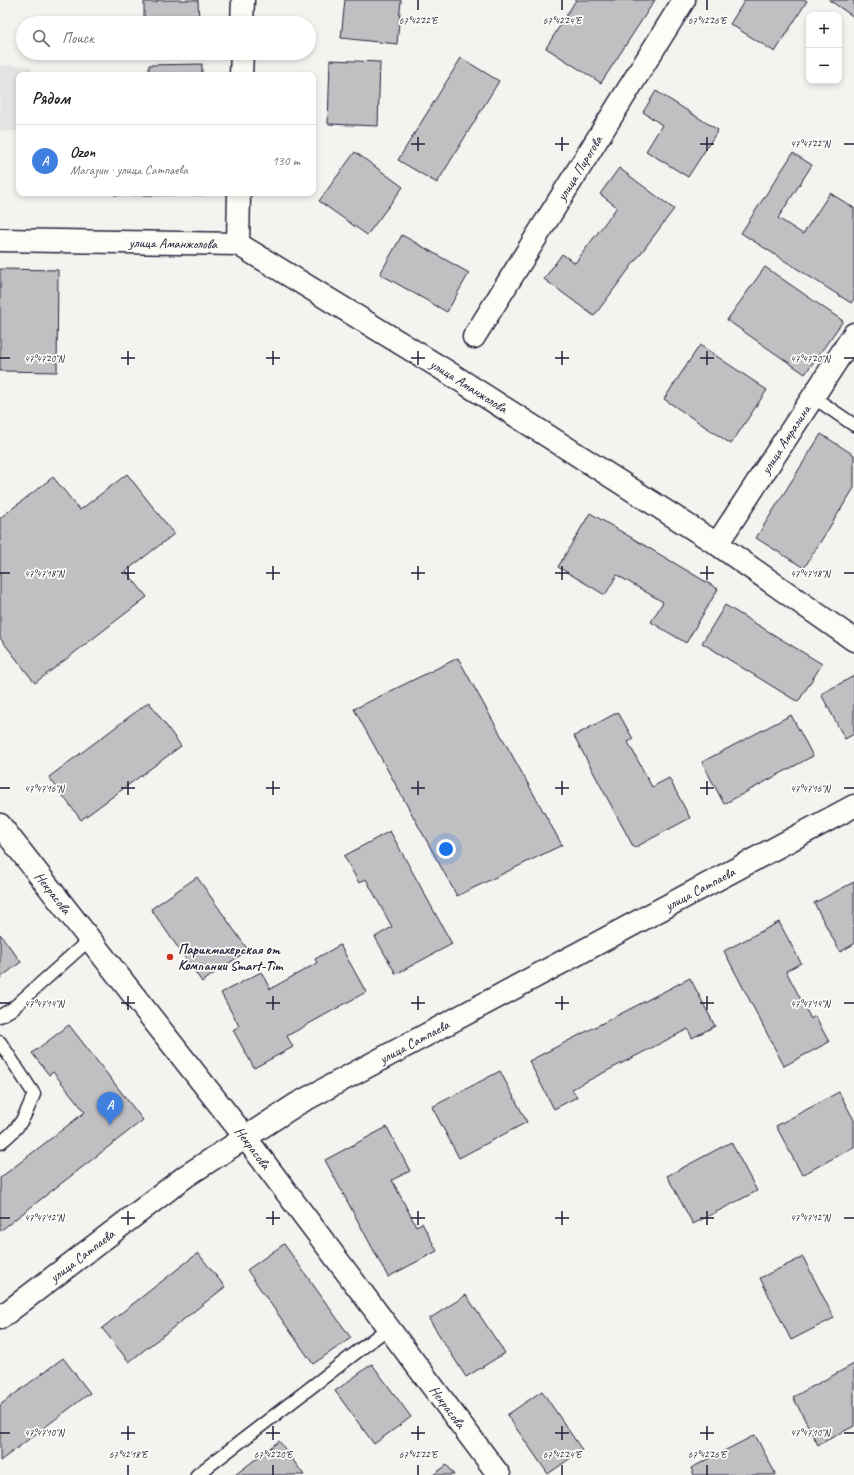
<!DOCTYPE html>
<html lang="ru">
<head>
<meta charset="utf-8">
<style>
  body { margin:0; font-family:Caveat,sans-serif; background:#f6f6f6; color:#202124 }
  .controls { position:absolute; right:12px; top:12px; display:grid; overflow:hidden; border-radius:8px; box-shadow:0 2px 6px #0003 }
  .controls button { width:36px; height:36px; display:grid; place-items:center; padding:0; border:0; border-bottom:1px solid #e0e0e0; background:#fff; color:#202124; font:20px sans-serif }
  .you { position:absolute; left:446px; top:849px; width:14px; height:14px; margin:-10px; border:3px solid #fff; border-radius:50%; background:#1a73e8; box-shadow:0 0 0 6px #1a73e833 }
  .badge { display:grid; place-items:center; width:26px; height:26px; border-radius:50%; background:#7c3aed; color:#fff; font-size:13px; font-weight:700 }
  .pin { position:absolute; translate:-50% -33px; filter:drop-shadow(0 1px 2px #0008) }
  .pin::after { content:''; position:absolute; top:21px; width:14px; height:12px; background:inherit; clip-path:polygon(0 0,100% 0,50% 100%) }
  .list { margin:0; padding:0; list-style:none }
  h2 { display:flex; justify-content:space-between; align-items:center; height:52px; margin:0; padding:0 16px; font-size:17px }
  h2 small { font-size:13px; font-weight:400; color:#757577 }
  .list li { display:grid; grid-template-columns:26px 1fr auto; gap:12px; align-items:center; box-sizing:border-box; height:72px; padding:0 16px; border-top:1px solid #e0e0e0 }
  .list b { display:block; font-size:15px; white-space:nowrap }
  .list p { margin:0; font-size:13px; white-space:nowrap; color:#757577 }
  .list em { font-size:13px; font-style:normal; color:#757577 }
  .icon { flex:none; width:22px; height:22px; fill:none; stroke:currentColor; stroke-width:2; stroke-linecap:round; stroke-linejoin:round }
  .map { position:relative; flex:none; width:854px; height:1475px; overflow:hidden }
  .search { position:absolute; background:#fff; box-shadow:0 2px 6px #0003; left:16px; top:16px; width:300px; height:44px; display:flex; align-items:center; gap:10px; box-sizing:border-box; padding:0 14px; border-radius:22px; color:#757577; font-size:15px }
  .panel { position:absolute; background:#fff; box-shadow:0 2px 6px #0003; left:16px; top:72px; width:300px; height:124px; border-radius:8px }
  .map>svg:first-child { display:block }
  .built { fill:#e4e3e2 }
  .building { fill:#c0bfc2; stroke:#22223b }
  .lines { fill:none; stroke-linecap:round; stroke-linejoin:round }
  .service-casing { stroke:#22223b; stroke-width:15 }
  .minor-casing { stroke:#22223b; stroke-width:25 }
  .tertiary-casing { stroke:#22223b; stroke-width:25 }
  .secondary-casing { stroke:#22223b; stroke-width:25 }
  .service { stroke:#fdfcf7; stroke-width:12 }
  .minor { stroke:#fdfcf7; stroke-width:22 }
  .tertiary { stroke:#fdfcf7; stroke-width:22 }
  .secondary { stroke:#fdfcf7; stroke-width:22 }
  .ticks { fill:none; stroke:#22223b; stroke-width:1.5 }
  .poi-dot { fill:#c8321e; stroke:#fdfcf7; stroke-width:1.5 }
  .labels { text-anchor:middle; stroke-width:3.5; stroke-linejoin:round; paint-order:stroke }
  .street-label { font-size:14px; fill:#22223b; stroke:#fdfcf7 }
  .poi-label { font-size:14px; font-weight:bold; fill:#22223b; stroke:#fdfcf7; text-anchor:start }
  .ticks-label { font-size:10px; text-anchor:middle; fill:#22223b; stroke:#fdfcf7; stroke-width:3.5; stroke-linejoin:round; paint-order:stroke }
</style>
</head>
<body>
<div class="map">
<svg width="854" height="1475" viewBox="0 0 854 1475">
  <rect width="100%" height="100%" fill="#f4f3ef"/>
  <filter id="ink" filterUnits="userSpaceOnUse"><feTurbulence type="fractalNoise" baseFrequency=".025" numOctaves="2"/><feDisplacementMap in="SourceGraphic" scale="8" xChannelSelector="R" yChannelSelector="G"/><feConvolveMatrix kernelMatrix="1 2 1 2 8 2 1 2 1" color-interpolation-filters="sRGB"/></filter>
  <g filter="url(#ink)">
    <path class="built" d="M0 65 31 66V75H19V131H0Z"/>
    <g class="building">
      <path d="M157 0H198L199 23H144V2H157Z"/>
      <path d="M345 0H401L397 44 341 38Z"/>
      <path d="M576 0H655L601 83 546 48Z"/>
      <path d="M745 0H806L807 1 775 52 730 24Z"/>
      <path d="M829 0H854V17Z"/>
      <path d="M461 58 499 81 437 183 398 160Z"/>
      <path d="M330 60 380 62 378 126 328 124Z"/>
      <path d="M202 64V75H149V65Z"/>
      <path d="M656 91 718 130 688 177 646 151 662 125 643 112Z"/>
      <path d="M355 152 403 187 367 235 319 201Z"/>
      <path d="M793 153 812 165 778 218 803 234 830 193 854 208V299L851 303 741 233Z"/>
      <path d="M619 168 674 209 594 316 544 279 562 254 575 263 617 207 600 194Z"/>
      <rect x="115" y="193" width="87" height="2"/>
      <path d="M402 235 469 273 447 312 380 274Z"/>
      <path d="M765 267 843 321 805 374 727 320Z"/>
      <path d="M0 269 58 270 57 372 0 371Z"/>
      <path d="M700 345 767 390 731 444 664 399Z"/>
      <path d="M821 434 854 455V488L804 568 756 538Z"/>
      <path d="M127 474 174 534 126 571 147 597 35 683 0 638V518L53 477 80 510Z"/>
      <path d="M590 513 718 589 686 643 651 622 663 602 617 575 605 595 558 567Z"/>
      <path d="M725 605 822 664 798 702 702 643Z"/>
      <path d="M458 658 562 845 457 896 354 709Z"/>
      <path d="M854 676V734L845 739 821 694Z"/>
      <path d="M149 702 181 746 81 820 49 777Z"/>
      <path d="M618 712 633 739 628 742 652 787 669 778 690 818 634 848 574 736Z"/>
      <path d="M791 715 813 756 724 804 702 762Z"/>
      <path d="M390 831 452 944 396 974 375 937 392 927 366 879 359 883 344 856Z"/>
      <path d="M197 877 248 950 202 982 151 909Z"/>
      <path d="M854 882V944L840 952 814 903Z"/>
      <path d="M779 922 801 963 786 971 811 1019 815 1016 829 1042 784 1066 724 951Z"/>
      <path d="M0 934 21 962 0 978Z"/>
      <path d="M340 945 366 992 287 1036 293 1047 254 1068 233 1030 239 1026 221 993 261 972 270 989 317 963 315 959Z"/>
      <path d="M690 978 715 1026 692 1038 688 1029 572 1089 577 1097 554 1109 529 1061Z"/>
      <path d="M69 1025 143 1120 0 1231V1178L85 1112 53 1072 49 1075 32 1053Z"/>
      <path d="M500 1071 527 1122 459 1158 432 1107Z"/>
      <path d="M839 1092 854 1120V1147L802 1175 776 1126Z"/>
      <path d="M387 1127 410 1171 392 1180 416 1226 422 1223 437 1251 388 1277 325 1160Z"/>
      <path d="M731 1142 757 1191 693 1224 667 1176Z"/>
      <path d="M284 1244 351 1338 313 1364 247 1270Z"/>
      <path d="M198 1253 225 1287 129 1362 102 1328Z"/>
      <path d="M803 1257 834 1318 791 1340 760 1278Z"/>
      <path d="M466 1295 505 1353 466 1377 429 1319Z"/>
      <path d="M63 1358 90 1393 0 1461V1405Z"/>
      <path d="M372 1364 411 1417 374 1444 335 1391Z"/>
      <path d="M854 1364V1426L818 1445 793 1397Z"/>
      <path d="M542 1391 582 1450 548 1474 507 1415Z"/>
      <path d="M755 1435 776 1475H694L691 1468Z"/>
      <path d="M279 1441 304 1475H235Z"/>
      <path d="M447 1465 454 1475H433Z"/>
    </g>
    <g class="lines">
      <g class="service-casing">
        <g id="service">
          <path d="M813 397 854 425"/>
          <path d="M0 1016 12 1009 90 939"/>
          <path d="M0 1042 34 1094C25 1117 20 1128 0 1143"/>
          <path d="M197 1475 388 1328"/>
        </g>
      </g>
      <g class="minor-casing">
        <g id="minor">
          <path d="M242 23 243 0"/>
          <path d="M241 75 242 53"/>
          <path d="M238 244 239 193"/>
          <path id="s1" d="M474 337 684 0"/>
          <path id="s2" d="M717 544 854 334"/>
        </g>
      </g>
      <g class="tertiary-casing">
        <g id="tertiary">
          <path id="s3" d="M0 240 238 244 446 371 717 544 854 640"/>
          <path id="s4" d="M0 825 245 1137 499 1475"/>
        </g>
      </g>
      <g class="secondary-casing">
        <g id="secondary">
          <path id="s5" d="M0 1318 186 1176 297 1104 854 806"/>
        </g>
      </g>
      <use href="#service" class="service"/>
      <use href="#minor" class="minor"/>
      <use href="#tertiary" class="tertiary"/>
      <use href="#secondary" class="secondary"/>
    </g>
  </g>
  <path class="ticks" d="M418 0V10M562 0V10M707 0V10M418 137V151M562 137V151M707 137V151M411 144H425M555 144H569M700 144H714M844 144H854M128 351V365M273 351V365M418 351V365M562 351V365M707 351V365M0 358H10M121 358H135M266 358H280M411 358H425M555 358H569M700 358H714M844 358H854M128 566V580M273 566V580M418 566V580M562 566V580M707 566V580M0 573H10M121 573H135M266 573H280M411 573H425M555 573H569M700 573H714M844 573H854M128 781V795M273 781V795M418 781V795M562 781V795M707 781V795M0 788H10M121 788H135M266 788H280M411 788H425M555 788H569M700 788H714M844 788H854M128 996V1010M273 996V1010M418 996V1010M562 996V1010M707 996V1010M0 1003H10M121 1003H135M266 1003H280M411 1003H425M555 1003H569M700 1003H714M844 1003H854M128 1211V1225M273 1211V1225M418 1211V1225M562 1211V1225M707 1211V1225M0 1218H10M121 1218H135M266 1218H280M411 1218H425M555 1218H569M700 1218H714M844 1218H854M128 1426V1440M273 1426V1440M418 1426V1440M562 1426V1440M707 1426V1440M0 1433H10M121 1433H135M266 1433H280M411 1433H425M555 1433H569M700 1433H714M844 1433H854M128 1465V1475M273 1465V1475M418 1465V1475M562 1465V1475M707 1465V1475"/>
  <circle class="poi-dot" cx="170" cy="957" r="4"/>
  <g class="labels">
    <g class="street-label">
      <text dy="5" stroke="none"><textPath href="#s1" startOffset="199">улица Пирогова</textPath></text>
      <text dy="5" stroke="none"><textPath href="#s3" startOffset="173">улица Аманжолова</textPath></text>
      <text dy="5" stroke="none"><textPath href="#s3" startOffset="509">улица Аманжолова</textPath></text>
      <text dy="5" stroke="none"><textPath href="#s2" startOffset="125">улица Амралина</textPath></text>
      <text dy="5" stroke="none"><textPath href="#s5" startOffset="823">улица Сатпаева</textPath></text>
      <text dy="5" stroke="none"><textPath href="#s4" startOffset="86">Некрасова</textPath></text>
      <text dy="5" stroke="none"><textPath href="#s5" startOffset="499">улица Сатпаева</textPath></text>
      <text dy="5" stroke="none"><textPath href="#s4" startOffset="410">Некрасова</textPath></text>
      <text dy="5" stroke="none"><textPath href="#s5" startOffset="103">улица Сатпаева</textPath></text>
      <text dy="5" stroke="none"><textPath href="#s4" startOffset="734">Некрасова</textPath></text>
    </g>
    <g class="poi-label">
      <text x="178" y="954">Парикмахерская от<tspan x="178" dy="16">Компании Smart-Tim</tspan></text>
    </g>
  </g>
  <g class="ticks-label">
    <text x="418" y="24">67°42'22"E</text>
    <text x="562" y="24">67°42'24"E</text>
    <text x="707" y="24">67°42'26"E</text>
    <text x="810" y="147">47°47'22"N</text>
    <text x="44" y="362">47°47'20"N</text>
    <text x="810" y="362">47°47'20"N</text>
    <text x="44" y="577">47°47'18"N</text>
    <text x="810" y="577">47°47'18"N</text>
    <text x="44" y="792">47°47'16"N</text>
    <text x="810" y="792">47°47'16"N</text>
    <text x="44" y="1007">47°47'14"N</text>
    <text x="810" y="1007">47°47'14"N</text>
    <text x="44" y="1221">47°47'12"N</text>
    <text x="810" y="1221">47°47'12"N</text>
    <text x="44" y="1436">47°47'10"N</text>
    <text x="810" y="1436">47°47'10"N</text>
    <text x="128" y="1458">67°42'18"E</text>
    <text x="273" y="1458">67°42'20"E</text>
    <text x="418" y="1458">67°42'22"E</text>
    <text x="562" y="1458">67°42'24"E</text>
    <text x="707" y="1458">67°42'26"E</text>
  </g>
</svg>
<div class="controls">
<button>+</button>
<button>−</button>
</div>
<div class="you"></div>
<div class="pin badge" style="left:110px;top:1125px;background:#3f7fe0">A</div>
<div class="search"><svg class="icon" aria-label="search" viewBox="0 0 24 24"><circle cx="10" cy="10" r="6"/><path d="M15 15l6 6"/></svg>Поиск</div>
<section class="panel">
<h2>Рядом<small></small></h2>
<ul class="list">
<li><span class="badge" style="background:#3f7fe0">A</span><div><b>Ozon</b><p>Магазин · улица Сатпаева</p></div><em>130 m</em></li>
</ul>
</section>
</div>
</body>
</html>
